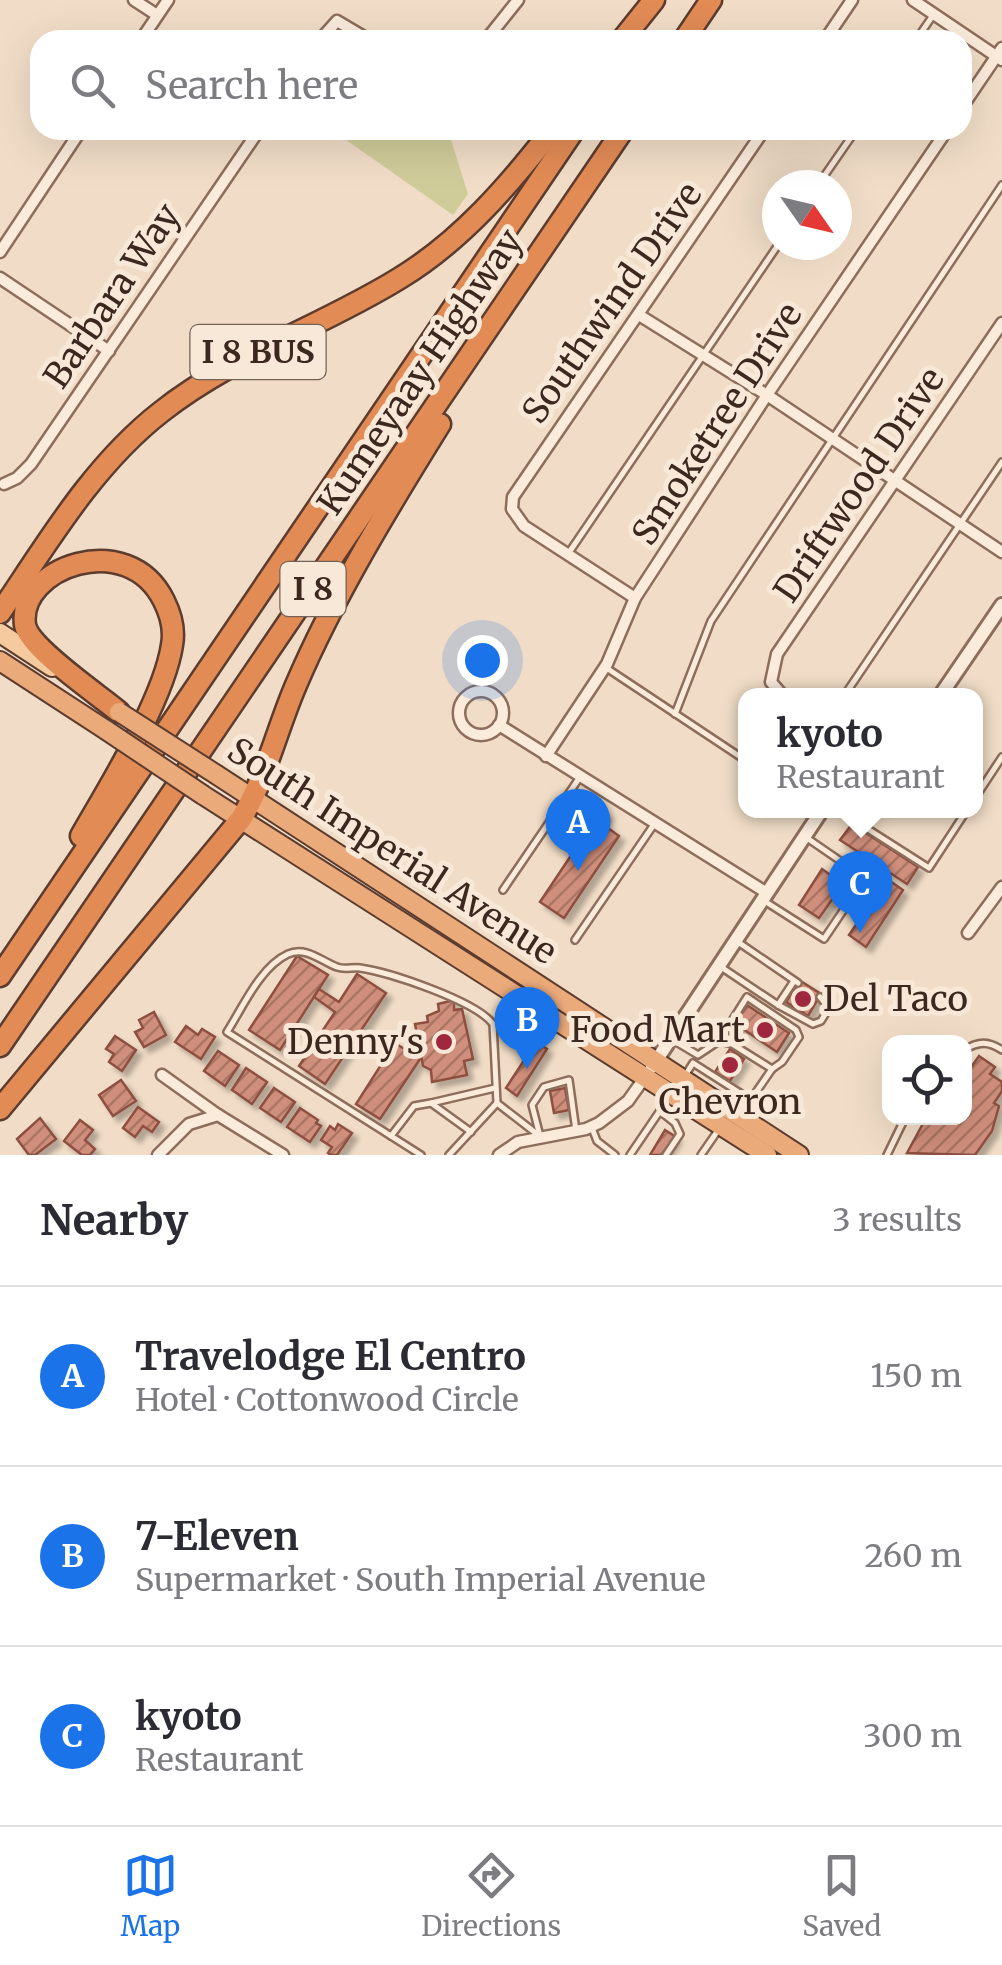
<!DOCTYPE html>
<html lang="en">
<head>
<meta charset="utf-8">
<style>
  body { margin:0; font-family:Merriweather,serif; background:#f2f2f3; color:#2b2b33 }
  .controls { position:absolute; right:30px; bottom:30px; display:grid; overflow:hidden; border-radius:20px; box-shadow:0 10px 40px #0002 }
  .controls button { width:90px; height:90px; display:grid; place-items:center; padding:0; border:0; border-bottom:2px solid #e1e1e2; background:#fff; color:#2b2b33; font:50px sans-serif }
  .compass { position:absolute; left:762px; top:170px; width:90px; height:90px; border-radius:50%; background:#fff; box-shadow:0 10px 40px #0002; rotate:124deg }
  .you { position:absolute; left:482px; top:660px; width:35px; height:35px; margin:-25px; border:8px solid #fff; border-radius:50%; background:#1a73e8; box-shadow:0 0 0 15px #1a73e833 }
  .badge { display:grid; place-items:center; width:65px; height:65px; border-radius:50%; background:#1a73e8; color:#fff; font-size:32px; font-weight:700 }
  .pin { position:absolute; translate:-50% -82px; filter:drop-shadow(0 2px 5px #0008) }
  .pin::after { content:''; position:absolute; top:52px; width:35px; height:30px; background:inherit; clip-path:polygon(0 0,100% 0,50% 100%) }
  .popup { position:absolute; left:738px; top:688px; width:245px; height:130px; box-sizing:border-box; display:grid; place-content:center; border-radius:20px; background:#fff; filter:drop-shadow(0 2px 8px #0005); font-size:32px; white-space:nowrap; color:#7c7c81 }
  .popup b { font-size:38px; color:#2b2b33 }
  .popup::after { content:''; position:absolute; left:50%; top:100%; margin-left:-20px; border:20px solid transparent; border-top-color:#fff }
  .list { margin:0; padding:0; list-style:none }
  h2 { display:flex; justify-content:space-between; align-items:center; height:130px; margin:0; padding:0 40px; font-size:42px }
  h2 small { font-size:32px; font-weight:400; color:#7c7c81 }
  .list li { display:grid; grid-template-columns:65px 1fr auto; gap:30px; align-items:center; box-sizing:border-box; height:180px; padding:0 40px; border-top:2px solid #e1e1e2 }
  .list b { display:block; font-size:38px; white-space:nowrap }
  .list p { margin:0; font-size:32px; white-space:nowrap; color:#7c7c81 }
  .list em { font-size:32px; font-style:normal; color:#7c7c81 }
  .icon { flex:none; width:55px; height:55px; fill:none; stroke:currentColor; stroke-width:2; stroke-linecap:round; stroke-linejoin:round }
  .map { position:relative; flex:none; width:1002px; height:1155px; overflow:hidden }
  .search { position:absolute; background:#fff; box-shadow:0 10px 40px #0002; left:30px; right:30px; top:30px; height:110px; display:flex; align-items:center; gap:25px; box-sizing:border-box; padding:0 35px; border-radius:30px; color:#7c7c81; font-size:38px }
  .sheet { height:670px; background:#fff }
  nav { display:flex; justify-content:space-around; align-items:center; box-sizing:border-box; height:140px; border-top:2px solid #e1e1e2; background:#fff; font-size:28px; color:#7c7c81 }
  nav a { display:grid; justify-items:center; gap:5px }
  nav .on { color:#1a73e8 }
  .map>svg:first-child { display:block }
  .park { fill:#d0cc9a }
  .building { fill:url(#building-hatch); stroke:#8e5040; stroke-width:2.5; filter:url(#shadow) }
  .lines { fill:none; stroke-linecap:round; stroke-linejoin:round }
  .service-casing { stroke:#8d6d5b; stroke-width:10 }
  .minor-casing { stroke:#8d6d5b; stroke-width:15 }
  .tertiary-casing { stroke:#8d6d5b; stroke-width:18 }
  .primary-casing { stroke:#5b3c2f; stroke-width:22 }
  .trunk-casing { stroke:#5b3c2f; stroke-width:22 }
  .motorway-casing { stroke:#5b3c2f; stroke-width:25 }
  .service { stroke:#faebdb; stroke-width:5 }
  .minor { stroke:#faebdb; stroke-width:10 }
  .tertiary { stroke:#faebdb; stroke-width:12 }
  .primary { stroke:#f4ca9e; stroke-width:18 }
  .trunk { stroke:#ebaa7a; stroke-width:18 }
  .motorway { stroke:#e28b55; stroke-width:20 }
  .trunk-bridge-casing { stroke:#5b3c2f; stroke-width:22; stroke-linecap:butt }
  .trunk-bridge { stroke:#ebaa7a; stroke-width:18 }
  .poi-dot { fill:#a0283e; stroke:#f7e8d7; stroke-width:4 }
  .labels { text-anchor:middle; stroke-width:10; stroke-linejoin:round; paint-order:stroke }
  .shield { fill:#f7e8d7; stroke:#756256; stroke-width:2.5 }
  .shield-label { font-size:32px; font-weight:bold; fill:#3d281f }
  .street-label { font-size:35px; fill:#3d281f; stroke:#f7e8d7 }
  .poi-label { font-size:35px; fill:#3d281f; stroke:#f7e8d7; text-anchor:end }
</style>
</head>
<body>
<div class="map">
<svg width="1002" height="1155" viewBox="0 0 1002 1155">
  <defs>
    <pattern id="building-hatch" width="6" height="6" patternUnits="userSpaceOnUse" patternTransform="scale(2.5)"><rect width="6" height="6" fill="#d08f7b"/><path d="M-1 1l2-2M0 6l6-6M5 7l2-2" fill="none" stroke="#aa7564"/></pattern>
    <filter id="shadow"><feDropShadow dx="5.5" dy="5.5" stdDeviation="2.5" flood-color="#0004"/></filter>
  </defs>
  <rect width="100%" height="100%" fill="#f1ddc7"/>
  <path class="park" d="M332 130H448L468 194 453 215Z"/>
  <g class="building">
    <path d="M574 805 589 815 595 806 607 814 601 823 619 836 564 918 540 902 582 839 561 824Z"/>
    <path d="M852 824 918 867 907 884 840 840Z"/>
    <path d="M822 869 843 884 819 918 799 905Z"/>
    <path d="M887 879 903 890 866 947 849 935Z"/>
    <path d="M297 956 328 975 280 1050 249 1030Z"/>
    <path d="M357 974 386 993 325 1084 299 1066 335 1012 314 997 319 989 339 1002Z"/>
    <path d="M799 980 821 994 808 1016 786 1002Z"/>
    <path d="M454 1000V1010L462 1009 473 1059 464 1061 467 1075 432 1082 431 1070 423 1066 415 1024 428 1022 427 1016 439 1011 438 1004Z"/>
    <path d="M747 1005 789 1033 777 1052 740 1027 733 1037 728 1034Z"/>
    <path d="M154 1012 166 1035 144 1047 135 1032 143 1028 139 1020Z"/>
    <path d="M186 1026 198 1035 202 1029 215 1037 201 1059 175 1042Z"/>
    <path d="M115 1036 136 1050 122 1071 109 1062 114 1054 106 1049Z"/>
    <path d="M536 1042 547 1049 517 1096 506 1088Z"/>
    <path d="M395 1043 420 1059 380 1119 356 1104Z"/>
    <path d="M730 1049 744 1059 730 1081 715 1072Z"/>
    <path d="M218 1051 239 1065 225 1086 204 1071Z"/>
    <path d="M979 1056 995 1067 990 1074 1002 1082V1091L994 1103 999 1106 992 1131 975 1155 907 1153 926 1118H964V1077Z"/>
    <path d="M246 1068 267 1082 252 1104 232 1090Z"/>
    <path d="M121 1080 136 1101 113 1116 99 1095Z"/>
    <path d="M274 1088 295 1102 281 1122 260 1108Z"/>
    <path d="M565 1088 569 1110 554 1113 550 1091Z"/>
    <path d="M138 1107 159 1122 152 1132 143 1126 135 1137 123 1128Z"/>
    <path d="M300 1108 318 1120 316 1123 321 1126 310 1142 287 1127Z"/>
    <path d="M40 1118 56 1139 35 1155H29L17 1139Z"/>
    <path d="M80 1120 93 1130 85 1140 95 1149 90 1155H82L64 1141Z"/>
    <path d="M338 1124 352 1133 337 1155H331L328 1153 332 1147 321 1140 330 1126 335 1130Z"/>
    <path d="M665 1130 676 1137 665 1155H650Z"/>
  </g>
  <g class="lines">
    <g class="service-casing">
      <g id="service">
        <path d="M916 40 934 14"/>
        <path d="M818 185 856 130"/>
        <path d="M568 554 778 245"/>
        <path d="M605 667 745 760"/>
        <path d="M844 696 1002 462"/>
        <path d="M675 714 711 621 1002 185"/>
        <path d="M975 798 1002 757"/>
        <path d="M838 810 929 868 967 810"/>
        <path d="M503 890 580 777"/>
        <path d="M766 902 824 939 865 878 807 838"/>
        <path d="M575 940 655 823"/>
        <path d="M738 942 798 983"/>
        <path d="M721 967 778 1005 794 981"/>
        <path d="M778 1005 813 1024 821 1021 829 1008 820 997"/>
        <path d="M673 1040 698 1055 719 1041 732 1044 772 1069 741 1114"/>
        <path d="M719 1041 747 997 796 1030 799 1037 782 1062 772 1069"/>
        <path d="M964 1050C979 1041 988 1041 1002 1050"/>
        <path d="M686 1074 693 1063 751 1100"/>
        <path d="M660 1111 675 1123 680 1134 666 1155"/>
        <path d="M592 1128 597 1141 615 1155"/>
        <path d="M471 1132 431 1103 495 1088"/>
        <path d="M391 1136 414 1106 431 1103"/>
        <path d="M540 1136 532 1105 544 1087 569 1080 576 1131"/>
        <path d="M421 1155 227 1032C243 1007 260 967 288 954 306 946 321 961 337 967 344 970 352 967 360 968 389 972 476 1001 493 1024L497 1103"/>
        <path d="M449 1155 497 1103 537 1134"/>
        <path d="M630 1155 670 1096"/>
        <path d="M701 1155 719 1129"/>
        <path d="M887 1155 905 1118"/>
      </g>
    </g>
    <g class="minor-casing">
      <g id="minor">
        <path d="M134 0 157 15"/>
        <path d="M913 0 1002 60"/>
        <path d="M141 40 168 0"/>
        <path d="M320 40 337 21 369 40"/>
        <path d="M486 40 518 0"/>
        <path d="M825 40 852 0"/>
        <path d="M962 107 1002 48"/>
        <path d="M0 252 81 130"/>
        <path d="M0 278 109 351"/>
        <path d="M639 315 767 395 1002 552"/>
        <path d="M4 484 17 478 31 464 259 130"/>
        <path d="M635 598 524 526 512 509 513 497 764 130"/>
        <circle cx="481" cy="713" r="22"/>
        <path d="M783 696 771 682 777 654 1002 323"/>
        <path d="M499 725 767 893"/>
        <path d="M546 756 607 664 635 598 767 395 947 130"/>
        <path d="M968 933 1002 887"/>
        <path d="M162 1075 218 1115 283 1155"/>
        <path d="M158 1155 189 1124 218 1115"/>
        <path d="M499 1155 518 1142 586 1129 599 1123 628 1101 645 1077"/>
      </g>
    </g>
    <g class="tertiary-casing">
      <g id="tertiary">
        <path d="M940 696 1002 605"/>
        <path d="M652 1067 822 810"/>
      </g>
    </g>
    <g class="primary-casing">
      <path id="primary" d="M0 633 52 667"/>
    </g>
    <g class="trunk-casing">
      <g id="trunk">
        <path d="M0 661 106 730"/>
        <path d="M217 775 799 1155"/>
        <path d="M203 795 767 1155"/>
      </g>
    </g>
    <g class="motorway-casing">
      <g id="motorway">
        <path d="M622 40 654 0"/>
        <path d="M684 40 711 0"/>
        <path d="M0 613C48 542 93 465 161 412 233 355 323 326 400 278 461 241 509 185 552 130"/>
        <path d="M81 836C109 787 164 699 172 645 175 629 171 615 164 601 128 527 17 568 25 625 29 648 99 695 119 712"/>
        <path d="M0 976 574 130"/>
        <path d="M0 1046 623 130"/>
        <path d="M0 1109 241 819C266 778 277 729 296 685 334 596 389 506 440 424"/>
      </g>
    </g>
    <use href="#service" class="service"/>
    <use href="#minor" class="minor"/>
    <use href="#tertiary" class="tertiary"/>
    <use href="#primary" class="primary"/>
    <use href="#trunk" class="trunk"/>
    <use href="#motorway" class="motorway"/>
    <g class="trunk-bridge-casing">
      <g id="trunk-bridge">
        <path d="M119 712 217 775"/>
        <path d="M106 730 203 795"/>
      </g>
    </g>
    <use href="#trunk-bridge" class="trunk-bridge"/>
  </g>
  <g class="poi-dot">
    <circle cx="803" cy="999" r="10"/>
    <circle cx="765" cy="1030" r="10"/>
    <circle cx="444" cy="1042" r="10"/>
    <circle cx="730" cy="1065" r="10"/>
  </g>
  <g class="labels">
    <g class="shield">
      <rect x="190.5" y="325" width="135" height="54" rx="8"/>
      <rect x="280.5" y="562" width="65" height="54" rx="8"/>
    </g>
    <g class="shield-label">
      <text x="258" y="363">I 8 BUS</text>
      <text x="313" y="600">I 8</text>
    </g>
    <g class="street-label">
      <text transform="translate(112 296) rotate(-56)" y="12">Barbara Way</text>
      <text transform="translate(612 303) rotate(-55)" y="12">Southwind Drive</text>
      <text transform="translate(420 372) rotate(-56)" y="12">Kumeyaay Highway</text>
      <text transform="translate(717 424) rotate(-57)" y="12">Smoketree Drive</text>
      <text transform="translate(859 485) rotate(-56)" y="12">Driftwood Drive</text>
      <text transform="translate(392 851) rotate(33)" y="12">South Imperial Avenue</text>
    </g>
    <g class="poi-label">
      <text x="823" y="1011" text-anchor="start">Del Taco</text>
      <text x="745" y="1042">Food Mart</text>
      <text x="424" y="1054">Denny's</text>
      <text x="730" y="1114" text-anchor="middle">Chevron</text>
    </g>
  </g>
</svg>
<div class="controls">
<button><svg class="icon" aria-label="locate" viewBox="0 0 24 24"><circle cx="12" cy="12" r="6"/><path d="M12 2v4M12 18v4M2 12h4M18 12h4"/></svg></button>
</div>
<svg class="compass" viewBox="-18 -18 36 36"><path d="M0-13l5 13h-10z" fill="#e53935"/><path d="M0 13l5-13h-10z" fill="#7c7c81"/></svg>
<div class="you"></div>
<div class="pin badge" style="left:578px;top:871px">A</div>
<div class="pin badge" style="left:527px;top:1069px">B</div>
<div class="pin badge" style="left:860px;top:933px">C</div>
<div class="popup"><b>kyoto</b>Restaurant</div>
<div class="search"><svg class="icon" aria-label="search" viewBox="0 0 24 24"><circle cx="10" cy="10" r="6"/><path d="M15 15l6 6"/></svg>Search here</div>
</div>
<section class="sheet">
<h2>Nearby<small>3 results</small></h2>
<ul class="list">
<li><span class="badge">A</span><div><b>Travelodge El Centro</b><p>Hotel · Cottonwood Circle</p></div><em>150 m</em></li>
<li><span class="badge">B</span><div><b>7-Eleven</b><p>Supermarket · South Imperial Avenue</p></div><em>260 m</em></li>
<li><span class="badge">C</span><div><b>kyoto</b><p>Restaurant</p></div><em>300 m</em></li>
</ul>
</section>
<nav>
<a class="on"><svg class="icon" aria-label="map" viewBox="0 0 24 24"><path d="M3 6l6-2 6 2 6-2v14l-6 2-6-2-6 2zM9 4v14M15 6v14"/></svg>Map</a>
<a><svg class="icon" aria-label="directions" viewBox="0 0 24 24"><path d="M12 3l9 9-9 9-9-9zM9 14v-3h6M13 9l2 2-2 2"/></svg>Directions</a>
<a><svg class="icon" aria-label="saved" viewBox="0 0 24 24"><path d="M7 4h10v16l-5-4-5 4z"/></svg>Saved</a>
</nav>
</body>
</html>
